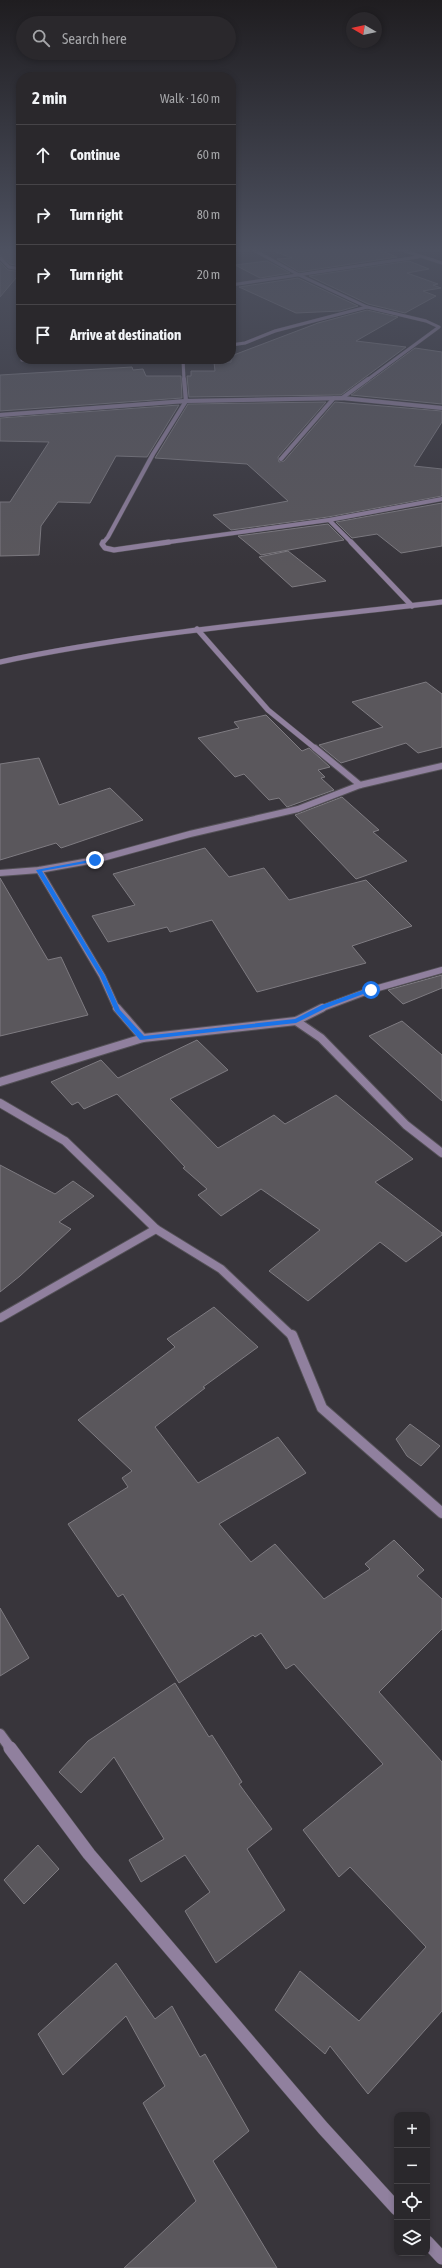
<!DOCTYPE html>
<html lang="en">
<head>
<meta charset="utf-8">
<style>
  body { margin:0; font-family:"Asap Condensed",sans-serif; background:#323034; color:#f1f3f6 }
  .controls { position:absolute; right:12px; bottom:12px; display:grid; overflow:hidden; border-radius:8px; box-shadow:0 2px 6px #0003 }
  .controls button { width:36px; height:36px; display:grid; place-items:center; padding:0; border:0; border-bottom:1px solid #464448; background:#2a282c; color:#f1f3f6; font:20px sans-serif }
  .compass { position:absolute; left:346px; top:12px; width:36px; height:36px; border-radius:50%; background:#2a282c; box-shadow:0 2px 6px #0003; rotate:279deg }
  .stop { position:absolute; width:12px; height:12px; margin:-9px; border:3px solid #1a73e8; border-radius:50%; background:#fff }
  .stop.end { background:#1a73e8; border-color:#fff; box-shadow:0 1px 4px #0008 }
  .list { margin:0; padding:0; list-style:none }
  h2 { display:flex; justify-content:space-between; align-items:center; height:52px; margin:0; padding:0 16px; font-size:17px }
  h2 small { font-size:13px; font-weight:400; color:#a5a6a9 }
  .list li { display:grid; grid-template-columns:26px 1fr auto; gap:12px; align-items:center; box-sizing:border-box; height:60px; padding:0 16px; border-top:1px solid #464448 }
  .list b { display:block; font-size:15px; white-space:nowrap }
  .list em { font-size:13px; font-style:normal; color:#a5a6a9 }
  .icon { flex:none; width:22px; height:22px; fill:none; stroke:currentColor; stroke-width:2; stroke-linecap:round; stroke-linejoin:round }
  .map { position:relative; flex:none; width:442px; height:2268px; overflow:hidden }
  .search { position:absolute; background:#2a282c; box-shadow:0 2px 6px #0003; left:16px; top:16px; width:220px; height:44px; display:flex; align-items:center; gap:10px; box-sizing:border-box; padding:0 14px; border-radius:22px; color:#a5a6a9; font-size:15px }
  .panel { position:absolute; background:#2a282c; box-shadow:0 2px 6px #0003; left:16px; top:72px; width:220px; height:292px; border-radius:16px }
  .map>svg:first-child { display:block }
  .building { fill:#5a575c; stroke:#7e7b81 }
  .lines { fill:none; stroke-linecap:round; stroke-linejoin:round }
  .minor-far6-casing { stroke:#545157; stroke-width:3.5 }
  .minor-far5-casing { stroke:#545157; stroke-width:5 }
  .minor-far4-casing { stroke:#545157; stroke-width:6 }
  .minor-far3-casing { stroke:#545157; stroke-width:8 }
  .minor-far2-casing { stroke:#545157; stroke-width:10 }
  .minor-far1-casing { stroke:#545157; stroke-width:12 }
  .minor-casing { stroke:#545157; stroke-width:14 }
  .minor-far6 { stroke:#90809e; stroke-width:3 }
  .minor-far5 { stroke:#90809e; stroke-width:4 }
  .minor-far4 { stroke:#90809e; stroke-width:5 }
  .minor-far3 { stroke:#90809e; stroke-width:6 }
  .minor-far2 { stroke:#90809e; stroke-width:8 }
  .minor-far1 { stroke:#90809e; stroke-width:10 }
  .minor { stroke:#90809e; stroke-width:13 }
  .route { fill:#1a73e8 }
</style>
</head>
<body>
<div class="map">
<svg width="442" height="2268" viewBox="0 0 442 2268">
  <rect width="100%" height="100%" fill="#38353b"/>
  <g class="building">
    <path d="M0 249H8L21 258V266L10 264 0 255Z"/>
    <path d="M277 249H377L397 257 299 272 277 259 292 258 276 252Z"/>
    <path d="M267 261 290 273 260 278 235 265Z"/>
    <path d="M409 261 429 269 407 273 438 284 433 285 441 288 423 291 436 296 405 313 368 304 309 276Z"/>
    <path d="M0 262 8 270 21 272 0 297Z"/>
    <path d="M298 278 358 306 340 311 296 313 239 287Z"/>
    <path d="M367 310 398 317 356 341 406 347 341 395 189 397 187 376H191V371H215L214 362H231V356L318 323Z"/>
    <path d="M415 348 442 352V404L351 395Z"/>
    <path d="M132 367 133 370 143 369 146 376H181L182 398 0 411V375Z"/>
    <path d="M326 402 278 457 279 462 284 461 335 402 442 411V422L414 466 442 469V496L328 517 231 530 213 515 288 501 247 464 155 458 188 404Z"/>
    <path d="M179 405 147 457 116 456 90 503 58 502 41 526 39 555 0 556V502H10L49 442 0 441V418Z"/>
    <path d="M442 503V546L401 553 377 534 352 538 336 522Z"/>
    <path d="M328 524 344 540 261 555 238 536Z"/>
    <path d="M288 551 326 581 292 587 259 557Z"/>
    <path d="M426 682 442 694V747L418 753 406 743 341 763 319 745 383 727 352 702Z"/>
    <path d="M266 715 302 751 309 748 330 767 318 770 325 777 321 778 334 790 287 807 279 798 269 800 244 774 235 777 198 738 239 728 234 722Z"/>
    <path d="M39 758 59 805 110 788 143 820 61 848 56 843 0 860V764Z"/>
    <path d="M342 797 379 830 373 832 407 861 356 879 295 815Z"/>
    <path d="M205 848 229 877 264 868 289 900 366 880 412 926 352 946 366 963 257 992 212 920 170 932 167 927 108 942 92 916 135 905 113 874Z"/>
    <path d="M0 878 48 960 61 957 88 1015 0 1036Z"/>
    <path d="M442 975V988L403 1004 388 990Z"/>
    <path d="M402 1021 442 1055V1101L369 1036Z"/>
    <path d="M197 1040 228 1070 170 1099 218 1148 274 1115 285 1124 336 1095 413 1159 375 1182 442 1233V1235L406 1262 380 1242 308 1301 269 1271 320 1230 261 1189 221 1216 198 1195 207 1189 183 1168 185 1167 117 1094 84 1109 78 1102 72 1105 51 1082 101 1060 118 1078Z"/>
    <path d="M0 1165 55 1194 73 1181 94 1196 59 1222 71 1229 20 1276 0 1292Z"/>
    <path d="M214 1307 258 1347 203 1387 205 1388 155 1427 198 1483 278 1437 306 1473 219 1524 251 1562 275 1544 324 1599 370 1569 365 1564 394 1540 424 1570 417 1576 442 1599V1629L379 1692 442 1762V2011L368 2094 330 2046 325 2054 275 2010 300 1971 359 2021 426 1947 350 1867 339 1877 303 1830 383 1764 294 1664 286 1669 261 1633 255 1637 253 1635 179 1683 123 1594 118 1597 68 1524 128 1487 122 1478 132 1471 78 1420 175 1347 167 1339Z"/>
    <path d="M410 1424 440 1446 421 1466 407 1456 396 1439Z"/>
    <path d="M0 1608 29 1658 0 1676Z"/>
    <path d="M175 1683 209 1737 212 1735 242 1782 239 1784 272 1829 247 1849 285 1910 216 1963 185 1911 210 1892 185 1855 141 1882 129 1860 164 1839 114 1757 81 1793 59 1772 88 1741Z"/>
    <path d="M38 1845 59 1869 24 1904 4 1880Z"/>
    <path d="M116 1963 155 2019 172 2006 200 2057 205 2054 249 2131 213 2161 277 2268H124L196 2201 143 2103 165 2086 126 2016 63 2075 38 2034Z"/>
  </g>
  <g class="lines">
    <g class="minor-far6-casing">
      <g id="minor-far6">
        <path d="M252 249 299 275 367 307 426 321 439 327 367 380"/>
        <path d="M399 249 442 263"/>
        <path d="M0 258 9 267 21 269"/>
        <path d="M231 285 418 257"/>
        <path d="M231 345 245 343 275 331 367 307"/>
        <path d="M183 359 184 380"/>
        <path d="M22 360 34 359"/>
      </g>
    </g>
    <g class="minor-far5-casing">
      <g id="minor-far5">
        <path d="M342 398 368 379"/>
        <path d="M0 415 186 401 342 398 442 408"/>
        <path d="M281 459 334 398"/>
        <path d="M329 520 352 543"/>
        <path d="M103 543 108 537 153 454 186 401 184 379"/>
        <path d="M162 543 329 520 442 499"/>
      </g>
    </g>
    <g class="minor-far4-casing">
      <g id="minor-far4">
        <path d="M103 542 102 544 105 548 114 550 169 542"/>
        <path d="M351 542 412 606"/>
        <path d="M197 629 268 710 316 749"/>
        <path d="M0 662C146 631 294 620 442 602"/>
      </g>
    </g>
    <g class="minor-far3-casing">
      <g id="minor-far3">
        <path d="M315 748 360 785"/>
        <path d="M39 870 102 976 117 1009"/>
        <path d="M0 873 39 870 95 860 190 834 298 809 360 785 442 766"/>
        <path d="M320 1009 371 990 442 970"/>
      </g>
    </g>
    <g class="minor-far2-casing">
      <g id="minor-far2">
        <path d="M117 1008 143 1038"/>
        <path d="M296 1021 321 1038 406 1125 442 1153"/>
        <path d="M0 1082 143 1038 296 1021 322 1008"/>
        <path d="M0 1103 65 1141 156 1229 221 1269 292 1336"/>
        <path d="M0 1318 156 1229"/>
      </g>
    </g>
    <g class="minor-far1-casing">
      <g id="minor-far1">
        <path d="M292 1335 322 1408 442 1513"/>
        <path d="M0 1734 11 1749"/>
      </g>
    </g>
    <g class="minor-casing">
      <g id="minor">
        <path d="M10 1748 89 1854 323 2128 397 2209"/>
        <path d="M427 2242 442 2258"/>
      </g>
    </g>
    <use href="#minor-far6" class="minor-far6"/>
    <use href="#minor-far5" class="minor-far5"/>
    <use href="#minor-far4" class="minor-far4"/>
    <use href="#minor-far3" class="minor-far3"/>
    <use href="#minor-far2" class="minor-far2"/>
    <use href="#minor-far1" class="minor-far1"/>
    <use href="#minor" class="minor"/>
  </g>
  <linearGradient id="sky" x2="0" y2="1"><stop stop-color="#1f1d20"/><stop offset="0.44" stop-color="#4d5160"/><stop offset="1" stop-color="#4d5160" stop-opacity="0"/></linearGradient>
  <rect width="442" height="567" fill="url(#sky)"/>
  <path class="route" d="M95 859 97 861 42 871 105 976 120 1010 144 1036 295 1019 322 1005 369 988 374 990 326 1008 296 1023 140 1040 115 1011 100 976 36 870Z"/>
</svg>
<div class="controls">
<button>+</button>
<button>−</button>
<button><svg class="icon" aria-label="locate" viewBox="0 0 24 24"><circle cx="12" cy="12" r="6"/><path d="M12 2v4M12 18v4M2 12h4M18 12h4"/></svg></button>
<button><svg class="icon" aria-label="layers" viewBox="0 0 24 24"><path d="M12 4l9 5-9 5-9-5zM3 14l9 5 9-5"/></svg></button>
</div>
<svg class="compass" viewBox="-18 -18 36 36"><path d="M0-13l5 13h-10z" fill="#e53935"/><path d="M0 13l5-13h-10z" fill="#a5a6a9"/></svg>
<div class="stop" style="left:371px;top:990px"></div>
<div class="stop end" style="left:95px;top:860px"></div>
<div class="search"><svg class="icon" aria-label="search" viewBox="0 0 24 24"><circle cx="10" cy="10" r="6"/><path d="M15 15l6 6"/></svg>Search here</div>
<section class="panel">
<h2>2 min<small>Walk · 160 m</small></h2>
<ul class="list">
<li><svg class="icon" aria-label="ahead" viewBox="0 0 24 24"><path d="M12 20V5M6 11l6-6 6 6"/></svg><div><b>Continue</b></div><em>60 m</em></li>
<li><svg class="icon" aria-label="right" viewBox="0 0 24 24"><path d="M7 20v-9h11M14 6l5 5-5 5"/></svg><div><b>Turn right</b></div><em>80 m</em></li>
<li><svg class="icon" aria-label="right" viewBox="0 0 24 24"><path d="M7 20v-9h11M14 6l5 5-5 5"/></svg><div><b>Turn right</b></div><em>20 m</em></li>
<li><svg class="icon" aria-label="arrive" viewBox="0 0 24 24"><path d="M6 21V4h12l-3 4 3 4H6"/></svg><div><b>Arrive at destination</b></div></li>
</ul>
</section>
</div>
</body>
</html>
